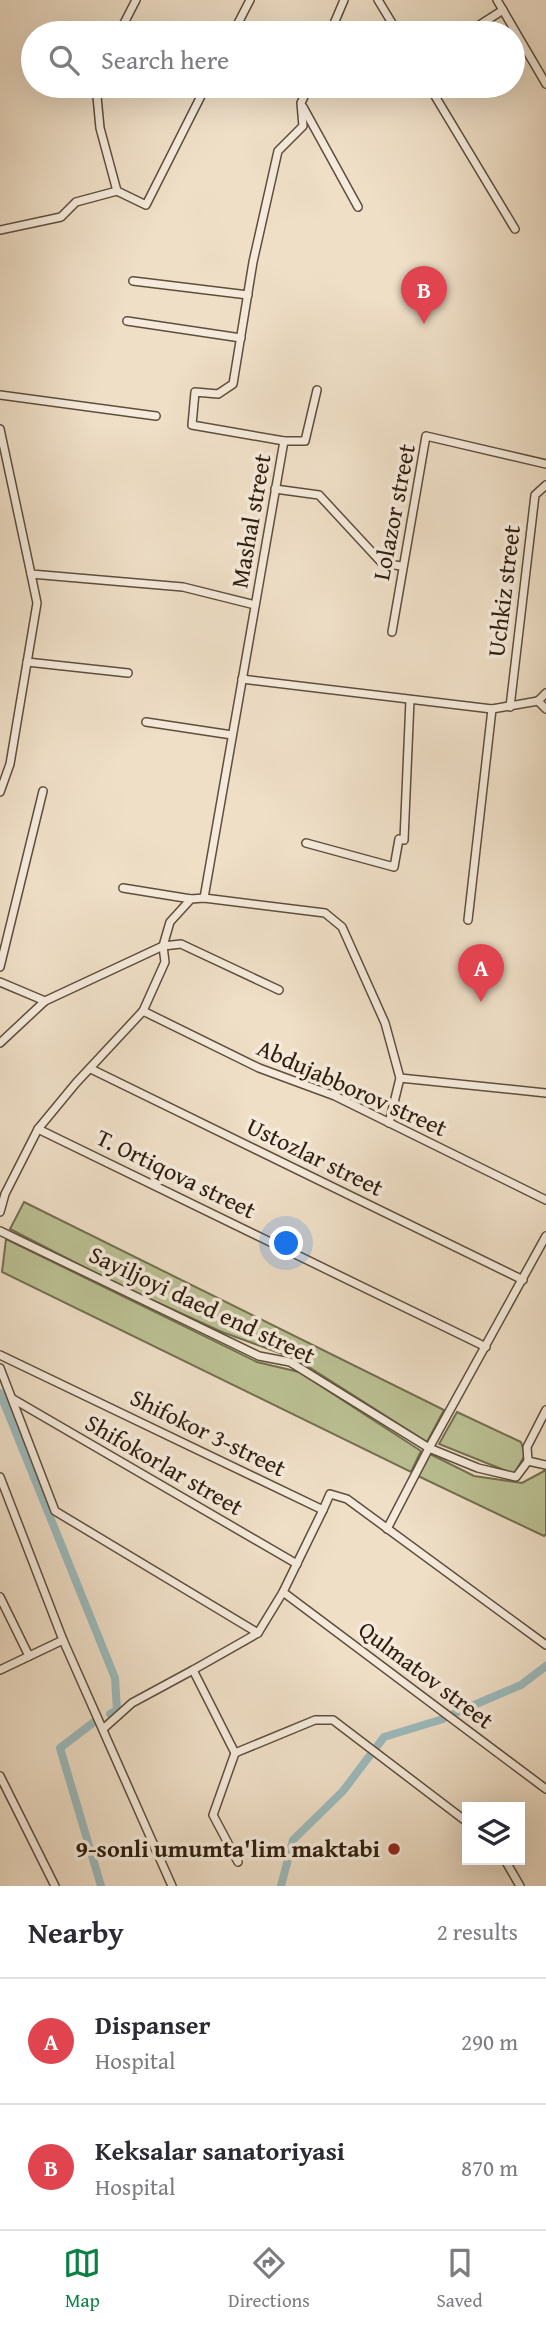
<!DOCTYPE html>
<style>
body{margin:0;font-family:"Gentium Book Plus",serif;background:#f7f7f7;color:#2b2b33}
.controls{position:absolute;right:21px;bottom:21px;display:grid;overflow:hidden;border-radius:0px;box-shadow:0 7px 28px #0002}
.controls button{width:63px;height:63px;display:grid;place-items:center;padding:0;border:0;border-bottom:2px solid #e1e1e2;background:#fff;color:#2b2b33;font:35px sans-serif}
.you{position:absolute;left:287px;top:1244px;width:24px;height:24px;margin:-18px;border:5px solid #fff;border-radius:50%;background:#1a73e8;box-shadow:0 0 0 10px #1a73e833}
.badge{display:grid;place-items:center;width:46px;height:46px;border-radius:50%;background:#0b8043;color:#fff;font-size:23px;font-weight:700}
.pin{position:absolute;translate:-50% -58px;filter:drop-shadow(0 2px 4px #0008)}
.pin::after{content:'';position:absolute;top:37px;width:24px;height:21px;background:inherit;clip-path:polygon(0 0,100% 0,50% 100%)}
.list{margin:0;padding:0;list-style:none}
h2{display:flex;justify-content:space-between;align-items:center;height:91px;margin:0;padding:0 28px;font-size:30px}
h2 small{font-size:23px;font-weight:400;color:#7c7c81}
.list li{display:grid;grid-template-columns:46px 1fr auto;gap:21px;align-items:center;box-sizing:border-box;height:126px;padding:0 28px;border-top:2px solid #e1e1e2}
.list b{display:block;font-size:26px;white-space:nowrap}
.list p{margin:0;font-size:23px;white-space:nowrap;color:#7c7c81}
.list em{font-size:23px;font-style:normal;color:#7c7c81}
.icon{flex:none;width:38px;height:38px;fill:none;stroke:currentColor;stroke-width:2;stroke-linecap:round;stroke-linejoin:round}
.map{position:relative;flex:none;width:546px;height:1886px;overflow:hidden}
.search{position:absolute;background:#fff;box-shadow:0 7px 28px #0002;left:21px;right:21px;top:21px;height:77px;display:flex;align-items:center;gap:18px;box-sizing:border-box;padding:0 24px;border-radius:38px;color:#7c7c81;font-size:26px}
.sheet{height:343px;background:#fff}
nav{display:flex;justify-content:space-around;align-items:center;box-sizing:border-box;height:98px;border-top:2px solid #e1e1e2;background:#fff;font-size:19px;color:#7c7c81}
nav a{display:grid;justify-items:center;gap:4px}
nav .on{color:#0b8043}
.map>svg:first-child{display:block}
.green{fill:#bbc194;stroke:#746f50;stroke-width:2}
.lines{fill:none;stroke-linecap:round;stroke-linejoin:round}
.canal{stroke:#9cbbbd;stroke-width:8}
.street-casing{stroke:#5e4e3c;stroke-width:10}
.street{stroke:#f5eadb;stroke-width:7}
.poi-dot{fill:#8f2418;stroke:#f5eadb;stroke-width:2.5}
.labels{text-anchor:middle;stroke-width:7;stroke-linejoin:round;paint-order:stroke}
.street-label{font-size:24px;fill:#2e1d0d;stroke:#f5eadb}
.poi-label{font-size:24px;font-weight:bold;fill:#2e1d0d;stroke:#f5eadb;text-anchor:end}
</style>
<div class="map">
<svg width="546" height="1886" viewBox="0 0 546 1886">
<rect width="100%" height="100%" fill="#efdfc7"/>
<filter id="stains"><feTurbulence type="fractalNoise" baseFrequency=".00286" numOctaves="4"/><feColorMatrix values="0 0 0 0 .2 0 0 0 0 .09 0 0 0 0 .02 0 0 0 .5 -.17"/></filter>
<radialGradient id="worn" r=".72"><stop offset=".6" stop-color="#630" stop-opacity="0"/><stop offset="1" stop-color="#630" stop-opacity=".3"/></radialGradient>
<g class="green">
<polygon points="24,1202 444,1410 427,1442 296,1359 222,1332 121,1286 10,1229"/>
<polygon points="6,1239 257,1362 299,1372 421,1451 411,1472 2,1272"/>
<polygon points="457,1412 521,1442 525,1455 514,1474 439,1444"/>
<polygon points="430,1454 474,1476 522,1483 546,1470 546,1534 544,1536 418,1476"/>
</g>
<g class="lines">
<g class="canal">
<polyline points="0,1393 115,1678 117,1710 110,1714"/>
<polyline points="455,1713 521,1685 546,1666"/>
<polyline points="94,1722 60,1748 101,1886"/>
<polyline points="378,1745 384,1737 443,1719"/>
<polyline points="281,1886 293,1840 343,1791 371,1754"/>
</g>
<defs>
<g id="street">
<polyline points="378,0 398,33"/>
<polyline points="497,0 546,84"/>
<polyline points="119,33 136,0"/>
<polyline points="233,33 250,0"/>
<polyline points="330,33 344,0"/>
<polyline points="467,33 503,10"/>
<polyline points="96,86 100,128 117,191"/>
<polyline points="429,86 515,229"/>
<polyline points="303,107 358,207"/>
<polyline points="0,230 61,217 76,202 117,191 146,205 206,86"/>
<polyline points="133,281 248,295"/>
<polyline points="127,321 241,338"/>
<polyline points="0,395 156,416"/>
<polyline points="0,429 31,574 183,587 255,605"/>
<polyline points="284,441 305,441 317,390"/>
<polyline points="275,489 319,495 382,563 401,566"/>
<polyline points="392,632 426,436 546,464"/>
<polyline points="27,662 128,673"/>
<polyline points="242,679 492,709 538,701"/>
<polyline points="546,693 538,701 546,709"/>
<polyline points="510,707 535,495 546,485"/>
<polyline points="146,722 232,735"/>
<polyline points="0,792 10,764 37,603 31,574"/>
<polyline points="306,843 394,867 399,839 404,840 410,700"/>
<polyline points="123,888 191,899"/>
<polyline points="204,898 284,441 192,425 195,392 218,394 233,384 253,262 278,151 303,126 301,103 309,86"/>
<polyline points="468,920 492,709"/>
<polyline points="0,967 43,791"/>
<polyline points="0,982 45,1001"/>
<polyline points="143,1011 259,1068 335,1096 546,1200"/>
<polyline points="0,1043 45,1001 163,946 181,944 279,990"/>
<polyline points="91,1069 523,1280"/>
<polyline points="400,1078 546,1093"/>
<polyline points="38,1129 486,1347"/>
<polyline points="0,1212 5,1194 38,1129 76,1083 143,1011 165,962 163,946 170,922 191,899 204,898 325,913 342,927 385,1023 400,1078 389,1123"/>
<polyline points="0,1231 259,1356 290,1362 429,1448 546,1236"/>
<polyline points="0,1355 323,1510 330,1494 347,1499 546,1645"/>
<polyline points="0,1368 55,1511 258,1633"/>
<polyline points="13,1399 297,1564"/>
<polyline points="528,1461 527,1447 546,1410"/>
<polyline points="0,1477 63,1640 172,1886"/>
<polyline points="323,1510 283,1592 258,1633 193,1670 235,1753 315,1720 333,1720 467,1822"/>
<polyline points="387,1529 429,1448 478,1468 516,1477 528,1461 546,1465"/>
<polyline points="283,1592 546,1789"/>
<polyline points="0,1597 29,1656"/>
<polyline points="0,1670 63,1640"/>
<polyline points="103,1729 132,1703 193,1670"/>
<polyline points="235,1753 213,1815 238,1862"/>
<polyline points="0,1776 55,1886"/>
<polyline points="505,1860 520,1886"/>
</g>
</defs>
<use href="#street" class="street-casing"/>
<use href="#street" class="street"/>
</g>
<circle class="poi-dot" cx="394" cy="1849" r="7"/>
<g class="labels">
<g class="street-label">
<text transform="translate(394 512) rotate(-79)" y="8">Lolazor street</text>
<text transform="translate(251 521) rotate(-80)" y="8">Mashal street</text>
<text transform="translate(504 591) rotate(-83)" y="8">Uchkiz street</text>
<text transform="translate(352 1088) rotate(24)" y="8">Abdujabborov street</text>
<text transform="translate(315 1157) rotate(26)" y="8">Ustozlar street</text>
<text transform="translate(176 1174) rotate(26)" y="8">T. Ortiqova street</text>
<text transform="translate(202 1305) rotate(25)" y="8">Sayiljoyi daed end street</text>
<text transform="translate(208 1433) rotate(26)" y="8">Shifokor 3-street</text>
<text transform="translate(164 1465) rotate(30)" y="8">Shifokorlar street</text>
<text transform="translate(426 1675) rotate(37)" y="8">Qulmatov street</text>
</g>
<g class="poi-label">
<text x="380" y="1857">9-sonli umumta'lim maktabi</text>
</g>
</g>
<rect width="100%" height="100%" filter="url(#stains)"/>
<rect width="100%" height="100%" fill="url(#worn)"/>
</svg>
<div class="controls">
<button><svg class="icon" aria-label="layers" viewBox="0 0 24 24"><path d="M12 4l9 5-9 5-9-5zM3 14l9 5 9-5"/></svg></button>
</div>
<div class="you"></div>
<div class="pin badge" style="left:481px;top:1002px;background:#e0444e">A</div>
<div class="pin badge" style="left:424px;top:324px;background:#e0444e">B</div>
<div class="search"><svg class="icon" aria-label="search" viewBox="0 0 24 24"><circle cx="10" cy="10" r="6"/><path d="M15 15l6 6"/></svg>Search here</div>
</div>
<section class="sheet">
<h2>Nearby<small>2 results</small></h2>
<ul class="list">
<li><span class="badge" style="background:#e0444e">A</span><div><b>Dispanser</b><p>Hospital</p></div><em>290 m</em></li>
<li><span class="badge" style="background:#e0444e">B</span><div><b>Keksalar sanatoriyasi</b><p>Hospital</p></div><em>870 m</em></li>
</ul>
</section>
<nav>
<a class="on"><svg class="icon" aria-label="map" viewBox="0 0 24 24"><path d="M3 6l6-2 6 2 6-2v14l-6 2-6-2-6 2zM9 4v14M15 6v14"/></svg>Map</a>
<a><svg class="icon" aria-label="directions" viewBox="0 0 24 24"><path d="M12 3l9 9-9 9-9-9zM9 14v-3h6M13 9l2 2-2 2"/></svg>Directions</a>
<a><svg class="icon" aria-label="saved" viewBox="0 0 24 24"><path d="M7 4h10v16l-5-4-5 4z"/></svg>Saved</a>
</nav>
